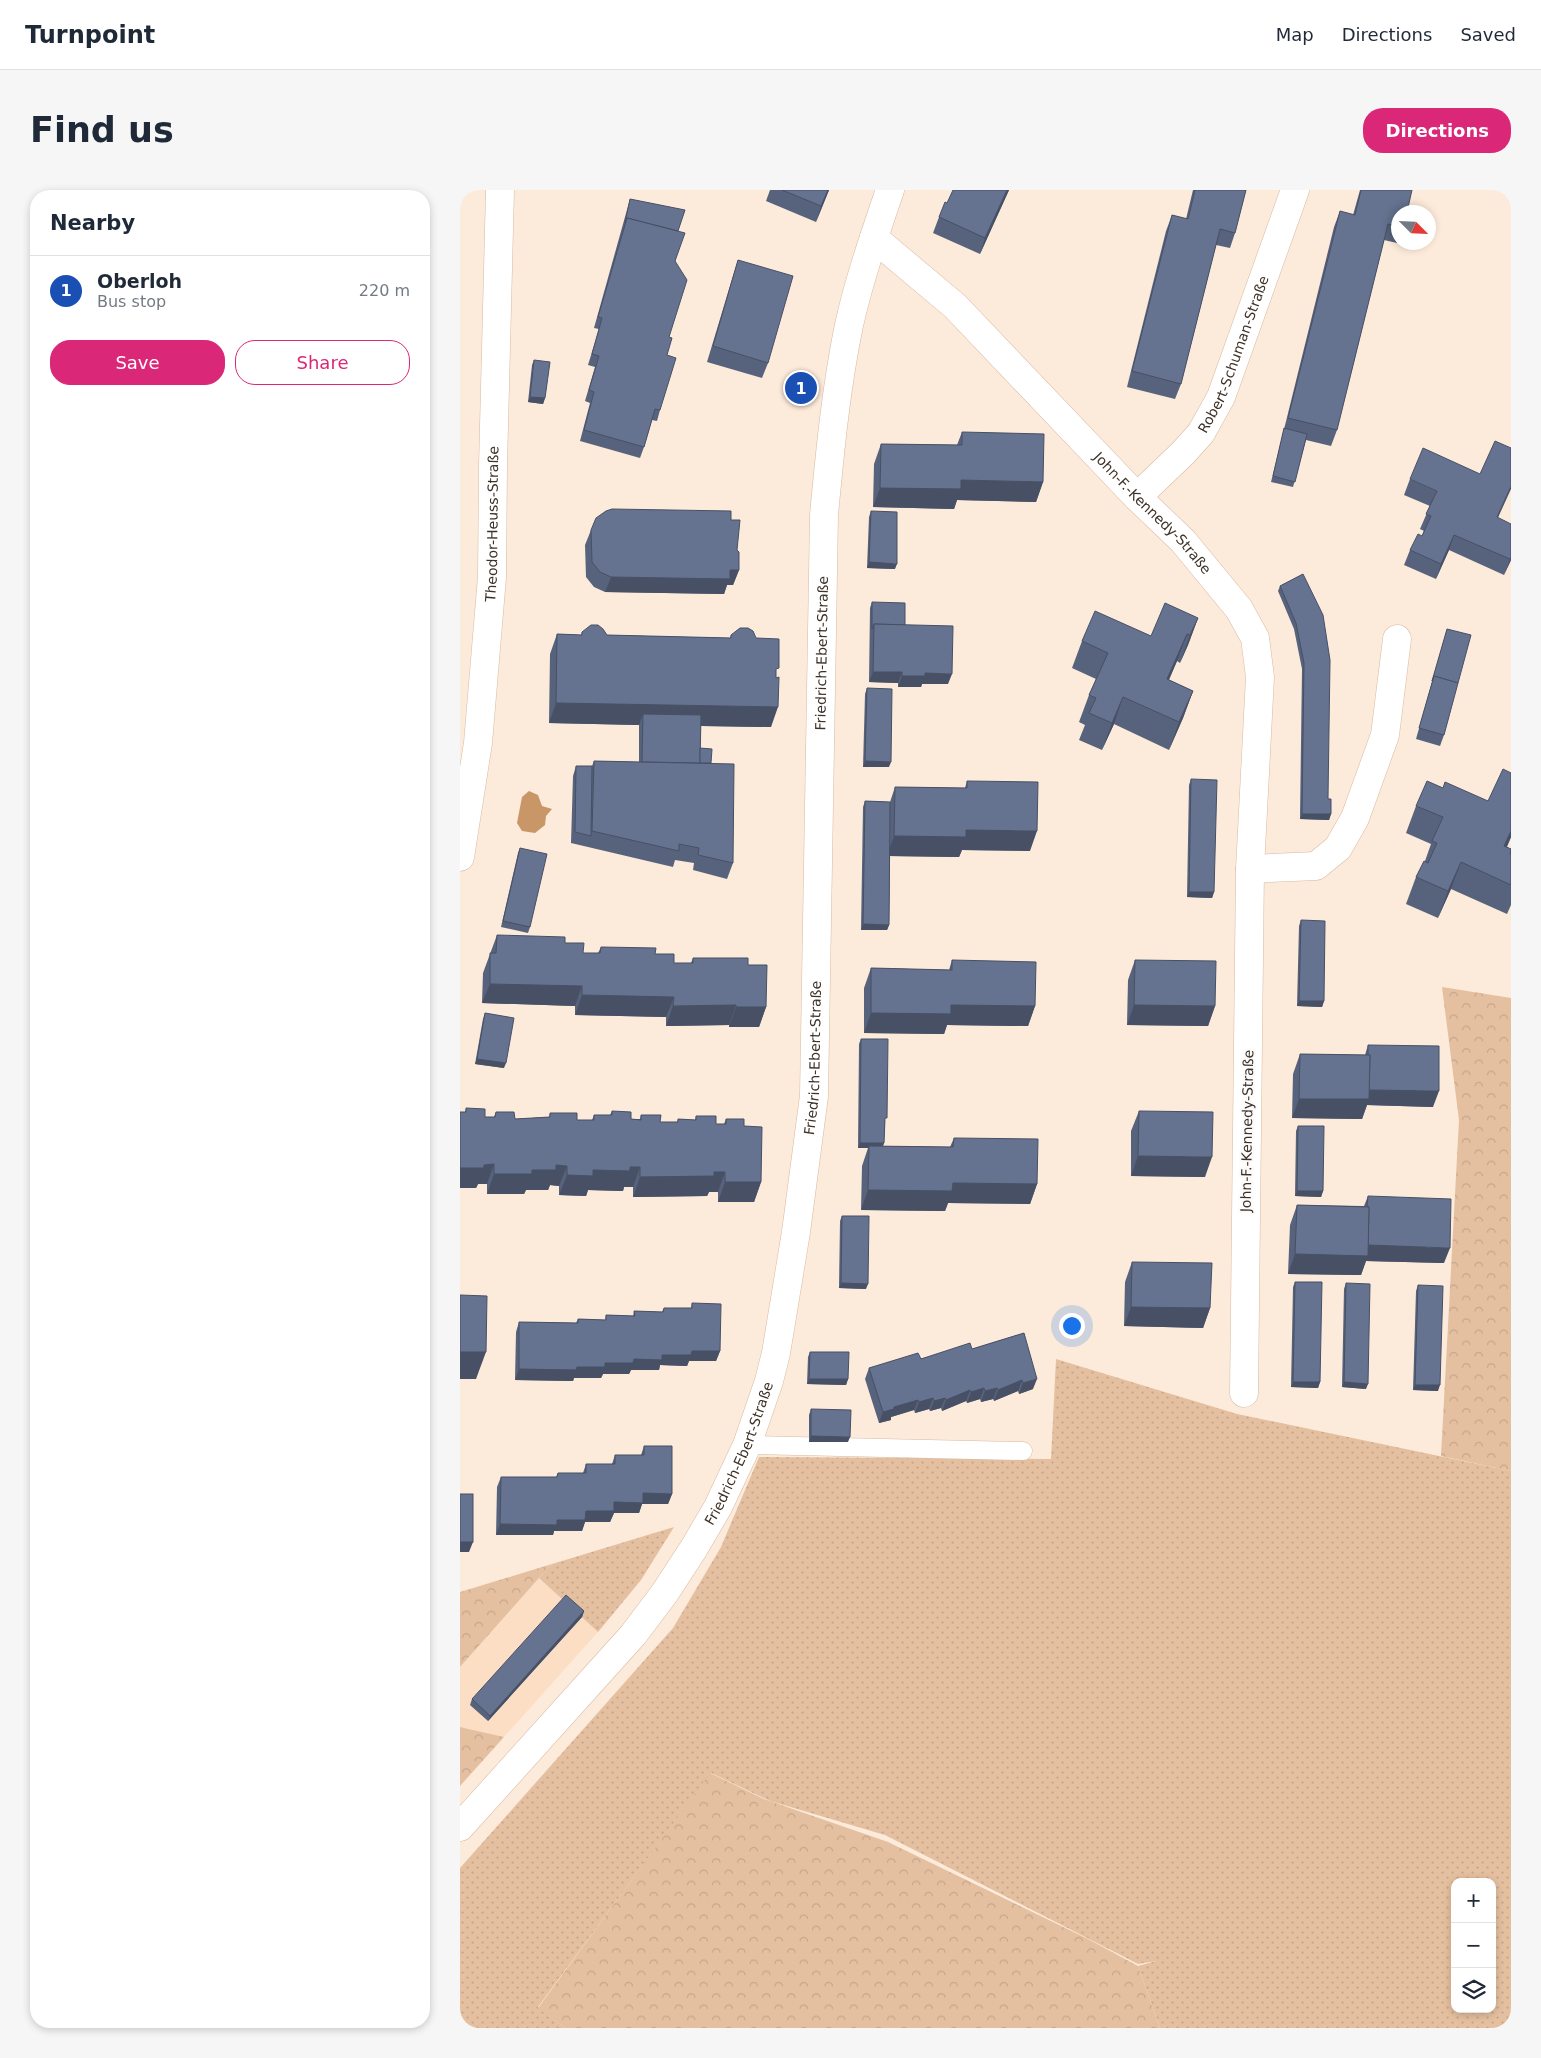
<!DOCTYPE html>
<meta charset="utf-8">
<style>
body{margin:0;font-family:"DejaVu Sans",sans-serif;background:#f6f6f7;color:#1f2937}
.controls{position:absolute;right:15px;bottom:15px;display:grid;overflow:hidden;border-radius:10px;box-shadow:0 2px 8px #0003}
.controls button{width:45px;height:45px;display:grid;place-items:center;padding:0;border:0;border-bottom:1px solid #e0e1e3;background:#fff;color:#1f2937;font:25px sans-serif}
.compass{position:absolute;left:931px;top:15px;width:45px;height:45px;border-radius:50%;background:#fff;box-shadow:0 2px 8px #0003;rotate:114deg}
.you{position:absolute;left:611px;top:1135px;width:18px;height:18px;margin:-12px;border:4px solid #fff;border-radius:50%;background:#1a73e8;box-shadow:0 0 0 8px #1a73e833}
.badge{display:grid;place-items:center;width:32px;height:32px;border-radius:50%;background:#db2777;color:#fff;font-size:16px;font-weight:700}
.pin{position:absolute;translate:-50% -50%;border:2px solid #fff;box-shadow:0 1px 5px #0006}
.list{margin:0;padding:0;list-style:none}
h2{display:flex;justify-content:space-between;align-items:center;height:65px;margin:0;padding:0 20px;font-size:21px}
h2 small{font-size:16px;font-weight:400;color:#747a83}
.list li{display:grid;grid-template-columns:32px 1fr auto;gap:15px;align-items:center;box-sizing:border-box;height:70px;padding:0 20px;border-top:1px solid #e0e1e3}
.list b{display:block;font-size:19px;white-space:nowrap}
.list p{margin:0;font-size:16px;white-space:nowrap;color:#747a83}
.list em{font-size:16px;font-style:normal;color:#747a83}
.actions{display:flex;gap:10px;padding:15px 20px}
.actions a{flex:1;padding:11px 0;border:1px solid #db2777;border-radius:20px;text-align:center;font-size:18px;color:#db2777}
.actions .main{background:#db2777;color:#fff}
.icon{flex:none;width:28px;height:28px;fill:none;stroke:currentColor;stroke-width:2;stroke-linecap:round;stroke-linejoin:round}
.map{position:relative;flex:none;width:1051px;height:1838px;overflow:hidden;border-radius:20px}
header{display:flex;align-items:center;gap:30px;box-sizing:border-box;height:70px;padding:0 25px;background:#fff;border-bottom:1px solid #e0e1e3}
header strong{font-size:24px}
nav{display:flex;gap:28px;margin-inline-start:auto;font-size:18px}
.intro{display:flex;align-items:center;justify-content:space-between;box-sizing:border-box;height:120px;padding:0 30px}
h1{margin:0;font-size:35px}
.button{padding:12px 22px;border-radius:20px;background:#db2777;color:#fff;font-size:18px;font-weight:700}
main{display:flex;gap:30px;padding:0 30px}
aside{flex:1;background:#fff;border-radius:20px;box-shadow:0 2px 8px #0003}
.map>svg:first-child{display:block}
.built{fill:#fcdec5}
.grass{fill:url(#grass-dots);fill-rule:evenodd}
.forest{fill:url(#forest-crowns)}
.water{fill:#c99668}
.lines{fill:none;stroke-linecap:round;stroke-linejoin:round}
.lane-casing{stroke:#d8baa1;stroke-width:19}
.street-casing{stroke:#d8baa1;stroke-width:29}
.lane{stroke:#fff;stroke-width:18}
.street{stroke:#fff;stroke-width:28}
.wall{fill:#57637c}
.shaded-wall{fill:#475065}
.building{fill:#657390;stroke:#475065}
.labels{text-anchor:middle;stroke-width:5;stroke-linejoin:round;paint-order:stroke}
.street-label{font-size:14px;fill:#3e3228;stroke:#fbfbfb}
</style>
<header>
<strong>Turnpoint</strong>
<nav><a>Map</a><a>Directions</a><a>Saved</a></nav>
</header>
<div class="intro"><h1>Find us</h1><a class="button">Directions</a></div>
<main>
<aside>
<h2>Nearby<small></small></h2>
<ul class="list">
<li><span class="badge" style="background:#1a4fb4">1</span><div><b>Oberloh</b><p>Bus stop</p></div><em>220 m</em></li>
</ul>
<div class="actions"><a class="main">Save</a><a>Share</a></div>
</aside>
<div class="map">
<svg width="1051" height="1838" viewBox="0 0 1051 1838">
<defs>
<pattern id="grass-dots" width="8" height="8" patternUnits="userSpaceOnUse" patternTransform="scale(1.25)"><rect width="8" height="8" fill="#e5c0a0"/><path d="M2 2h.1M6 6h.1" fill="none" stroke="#c6a58a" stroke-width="1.8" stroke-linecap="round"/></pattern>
<pattern id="forest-crowns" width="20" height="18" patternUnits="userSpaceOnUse" patternTransform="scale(1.25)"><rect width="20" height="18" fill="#e5c0a0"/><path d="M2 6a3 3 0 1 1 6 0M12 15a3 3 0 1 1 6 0" fill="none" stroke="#c6a58a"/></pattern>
</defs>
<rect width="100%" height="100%" fill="#fceada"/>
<polygon class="built" points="79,1388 138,1442 44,1547 0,1537 0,1477"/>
<g class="grass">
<path d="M596,1169l181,55 274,57v557h-351l-22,-62 18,-5 -18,3 -253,-129 -115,-34 -59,-28 -173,234 27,21h-105v-160l213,-240 48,-81 38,-90 292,2zM995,1692h37v127h-37z"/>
<polygon points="214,1337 181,1390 138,1442 79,1388 92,1374"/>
</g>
<g class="forest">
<polygon points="982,797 1051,808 1051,1281 981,1266 999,930"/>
<polygon points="92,1374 79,1388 0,1477 0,1402"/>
<polygon points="0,1537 44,1547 0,1596"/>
<polygon points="250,1583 304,1609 428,1652 630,1750 678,1776 700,1838 105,1838 78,1818"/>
</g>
<polygon class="water" points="69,601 78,605 82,616 92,619 86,626 85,635 75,643 62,641 57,633 62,607"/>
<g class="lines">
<defs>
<polyline id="lane" points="287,1255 563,1261"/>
<g id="street">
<path id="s1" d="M414,48l81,68 182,191 46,44 56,68 16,29 5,39 -10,192 -6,524"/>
<path id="s2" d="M677,307l46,-44 18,-20 20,-36 74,-207"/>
<path id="s3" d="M0,667l18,-114 14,-166 1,-111 7,-276"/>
<polyline points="790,679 856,676 878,658 895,628 925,545 937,449"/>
<path id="s4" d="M0,1637l173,-192 31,-41 30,-46 24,-41 29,-62 22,-64 7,-28 20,-121 18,-136 10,-581c6,-64 12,-127 25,-190 10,-45 26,-91 41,-135"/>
</g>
</defs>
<use href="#lane" class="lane-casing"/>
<use href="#street" class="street-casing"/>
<use href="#lane" class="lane"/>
<use href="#street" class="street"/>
</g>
<g class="wall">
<polygon points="310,0 369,0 356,32 306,11"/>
<polygon points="549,0 520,64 473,43 479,27 487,13"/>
<polygon points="733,0 786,0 775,43 770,58 756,55 721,194 715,209 667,197 706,41 712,25 726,29"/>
<polygon points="900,0 952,0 938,22 938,50 937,53 924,50 877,240 871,256 846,250 833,297 811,292 874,37 880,21 893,25"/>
<polygon points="170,9 218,41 207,165 200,220 197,231 192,230 184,257 180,268 120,251 130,213 125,211 135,177 128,175 139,139 134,138"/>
<polygon points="278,70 308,173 302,188 247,172 273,86"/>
<polygon points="74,170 85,208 83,214 68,212 72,175"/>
<polygon points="502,242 583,292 576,312 497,310 494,319 413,317 414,274 421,254 497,255"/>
<polygon points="950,289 1038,328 1051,370 1044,385 989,360 976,389 944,375 950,360 962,346 964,341 960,339 970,316 944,305"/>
<polygon points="411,321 435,379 407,378 409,327"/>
<polygon points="271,330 277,360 279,380 273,395 267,395 264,404 145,402 134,397 126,387 125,355 131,340"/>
<polygon points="843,384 868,609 871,624 869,630 840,629 842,479 834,439 818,401 820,396"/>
<polygon points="412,412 445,435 488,494 462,494 461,497 438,497 438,493 409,492 410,418"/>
<polygon points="738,428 728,455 720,473 717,471 709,490 733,501 723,528 709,560 654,534 642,560 619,550 625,535 619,532 629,505 636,489 612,478 622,451 691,446"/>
<polygon points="987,439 984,545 980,556 956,549"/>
<polygon points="122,442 147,445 270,448 271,445 316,486 311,537 241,536 240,558 251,573 273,673 267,689 233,680 234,673 215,670 213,677 111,653 113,586 116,576 132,576 134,571 179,572 179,535 89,533 90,464 97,444 121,445"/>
<polygon points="407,498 429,577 403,577 405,504"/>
<polygon points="1051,583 1051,647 1047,657 1051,659 1051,715 1047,724 991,699 978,728 946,714 956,687 965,671 971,654 946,643 956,616 983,598 1028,611"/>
<polygon points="731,589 754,702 752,708 727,707 729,595"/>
<polygon points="507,591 570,661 502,660 499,667 430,666 429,735 427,740 401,740 403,617 405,611 430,612 435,597 505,598"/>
<polygon points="60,658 70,737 68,743 41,737 58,663"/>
<polygon points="841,730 864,811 862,817 837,816 839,736"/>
<polygon points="37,745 105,753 123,763 138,763 141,757 195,764 214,773 231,773 233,768 288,775 306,817 299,837 269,837 269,835 206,836 206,827 115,825 115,816 22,813 23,783"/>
<polygon points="492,770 575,816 568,836 487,835 484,844 404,843 404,798 411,778 489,780"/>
<polygon points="675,770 755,816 748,836 667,835 668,790"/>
<polygon points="25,823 44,878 15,874 23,829"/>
<polygon points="401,849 425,933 424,953 423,956 490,957 494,948 577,994 570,1014 488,1013 485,1021 401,1020 402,976 408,958 398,958 399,854"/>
<polygon points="908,855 973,917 907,915 902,929 832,928 833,884 840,864 905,865"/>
<polygon points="6,918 25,927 34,927 36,922 55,929 89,927 90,923 117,930 132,930 134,925 150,925 152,921 171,929 180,929 181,925 200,932 217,932 218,929 235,930 236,926 256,934 264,934 266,929 284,936 301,992 294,1012 258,1012 258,1002 249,1002 247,1006 173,1007 173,997 164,997 163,1001 128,1000 126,1006 99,1005 99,996 90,995 88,1000 66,1000 64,1004 27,1004 27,994 18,994 16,998 0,998 0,922 5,922"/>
<polygon points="679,921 745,987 671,986 671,941"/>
<polygon points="838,936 863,1001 861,1007 835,1006 836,941"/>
<polygon points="908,1006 984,1073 906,1071 901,1085 828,1084 830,1035 837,1015 904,1016"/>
<polygon points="382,1026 406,1099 379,1098 380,1031"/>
<polygon points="672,1072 750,1118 743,1138 664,1136 665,1092"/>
<polygon points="835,1092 860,1192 858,1198 831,1197 833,1097"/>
<polygon points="886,1093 906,1199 882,1197 884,1099"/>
<polygon points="958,1095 978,1201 953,1200 956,1101"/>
<polygon points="232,1113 260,1161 256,1171 229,1171 227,1176 200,1175 199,1180 171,1180 169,1184 143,1184 141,1188 114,1188 113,1191 55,1190 56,1142 59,1132 116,1133 118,1129 145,1130 146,1125 173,1126 174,1121 202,1122 204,1118 231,1118"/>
<polygon points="564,1143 573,1199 559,1204 558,1201 534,1211 533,1209 521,1212 520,1209 507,1213 506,1211 482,1221 481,1218 470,1221 469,1219 455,1223 454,1220 431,1227 431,1230 419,1233 405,1189 409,1178 512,1159"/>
<polygon points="350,1162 388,1189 386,1195 347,1194 348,1167"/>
<polygon points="351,1219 388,1252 349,1252 349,1225"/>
<polygon points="184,1256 212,1304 208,1314 182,1314 179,1323 154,1323 150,1332 125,1332 122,1341 94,1341 93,1345 36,1345 37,1297 41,1287 96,1287 98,1283 123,1283 126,1274 152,1274 155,1265 181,1265"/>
<polygon points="124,1421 122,1427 28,1531 10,1515 12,1509"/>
</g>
<g class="shaded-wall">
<polygon points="368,0 369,0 356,32 361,16"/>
<polygon points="547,0 549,0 520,64 525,48"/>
<polygon points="70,207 85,208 83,214 68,212"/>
<polygon points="501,290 583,292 576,312 497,310 494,319 413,317 420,298"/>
<polygon points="1051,296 1051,299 1031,343 1037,327"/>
<polygon points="994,345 989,360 976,389 981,374"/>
<polygon points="1051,367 1051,370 1044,385"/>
<polygon points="409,372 437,374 435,379 407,378"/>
<polygon points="270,380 279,380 273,395 267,395 264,404 145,402 151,387"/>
<polygon points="738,428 728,455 720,473 730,445"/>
<polygon points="727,444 717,471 697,516 707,489"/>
<polygon points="413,482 442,482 438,493 409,492"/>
<polygon points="465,483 492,484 488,494 462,494 461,497 438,497 442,486"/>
<polygon points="733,501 723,528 709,560 719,532"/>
<polygon points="663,507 654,534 642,560 652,533"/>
<polygon points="96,513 318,517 311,537 183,535 183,524 179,535 89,533"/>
<polygon points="405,571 431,572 429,577 403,577"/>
<polygon points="842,624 871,624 869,630 840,629"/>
<polygon points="506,640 577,641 570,661 502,660 499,667 427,666 434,646"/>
<polygon points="1051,641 1051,647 1035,683 1044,656"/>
<polygon points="1001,672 991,699 978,728 988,701"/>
<polygon points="729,702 754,702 752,708 727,707"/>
<polygon points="403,734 429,735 427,740 401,740"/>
<polygon points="30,794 122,796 115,816 22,813"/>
<polygon points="122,805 214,807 206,827 115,825"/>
<polygon points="839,811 864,811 862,817 837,816"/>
<polygon points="276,815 269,835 206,836 213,816"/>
<polygon points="491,815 575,816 568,836 487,835 484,844 404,843 411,823"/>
<polygon points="674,815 755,816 748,836 667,835"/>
<polygon points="276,817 306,817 299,837 269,837"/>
<polygon points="17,869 46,873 44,878 15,874"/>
<polygon points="908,900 979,901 973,917 907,915 902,929 832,928 839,909"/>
<polygon points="400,953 424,953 422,958 409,956 408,958 398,958"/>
<polygon points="678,966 752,967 745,987 671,986"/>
<polygon points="34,974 27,994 18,994 16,998 0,998 0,978 24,975"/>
<polygon points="96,975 107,976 99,996 90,995 88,1000 66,1000 64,1004 27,1004 34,984 72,980"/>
<polygon points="170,977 180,977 173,997 164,997 163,1001 128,1000 126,1006 99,1005 107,985 133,980"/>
<polygon points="254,982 265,982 258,1002 249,1002 247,1006 173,1007 180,987"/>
<polygon points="265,992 301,992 294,1012 258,1012"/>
<polygon points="493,993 577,994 570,1014 488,1013 485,1021 401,1020 408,1000"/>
<polygon points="837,1001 863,1001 861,1007 835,1006"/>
<polygon points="906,1055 990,1058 984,1073 906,1071 901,1085 828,1084 835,1064"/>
<polygon points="381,1093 408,1094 406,1099 379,1098"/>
<polygon points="671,1117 750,1118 743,1138 664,1136"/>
<polygon points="232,1161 260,1161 256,1171 229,1171 227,1176 200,1175 199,1180 171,1180 169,1184 143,1184 141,1188 114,1188 113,1191 55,1190 59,1179 117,1177"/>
<polygon points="0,1162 26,1162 16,1189 0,1189"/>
<polygon points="349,1189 388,1189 386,1195 347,1194"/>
<polygon points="577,1189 573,1199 559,1204 563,1193"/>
<polygon points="562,1190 558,1201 534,1211 538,1200"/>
<polygon points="833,1192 860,1192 858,1198 831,1197"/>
<polygon points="884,1192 908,1194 906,1199 882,1197"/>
<polygon points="955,1195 980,1195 978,1201 953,1200"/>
<polygon points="524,1198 520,1209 507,1213 511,1202"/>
<polygon points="537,1198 533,1209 521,1212 525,1201"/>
<polygon points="510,1200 506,1211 482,1221 486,1210"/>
<polygon points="473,1208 469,1219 455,1223 459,1212"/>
<polygon points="485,1208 481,1218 470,1221 474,1211"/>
<polygon points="458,1210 454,1220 431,1227 431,1230 419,1233 423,1222 434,1217"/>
<polygon points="351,1246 390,1247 388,1252 349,1252"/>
<polygon points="183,1303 212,1304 208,1314 182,1314 179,1323 154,1323 150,1332 125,1332 122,1341 94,1341 93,1345 36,1345 40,1334 126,1321"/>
<polygon points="0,1352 13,1352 9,1362 0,1362"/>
<polygon points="124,1421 122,1427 28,1531 30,1526"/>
</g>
<g class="building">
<polygon points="322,0 368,0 361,16"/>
<polygon points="493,0 547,0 525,48 479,27 485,12 487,13"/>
<polygon points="735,0 786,0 775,43 760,39 721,194 672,181 712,25 728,29"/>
<polygon points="901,0 952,0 947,22 938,22 938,36 928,34 877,240 828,228 880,21 895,25"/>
<polygon points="170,9 225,20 218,41 167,28 165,33"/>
<polygon points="167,28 225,43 215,71 227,90 209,147 212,148 207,165 216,168 200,220 195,219 184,257 124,240 134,202 129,200 139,166 132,164 142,128 138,127"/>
<polygon points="278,70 333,86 308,173 253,156"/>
<polygon points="74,170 90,172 85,208 70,207"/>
<polygon points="824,238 847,244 835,292 813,286"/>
<polygon points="502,242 584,244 583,292 501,290 501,299 420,298 421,254 502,255"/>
<polygon points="1035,251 1051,258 1051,296 1037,327 1051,334 1051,367 1050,369 994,345 981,374 950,360 958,344 962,346 971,326 966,324 977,301 950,289 963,258 1020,284"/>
<polygon points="152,319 271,321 271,330 280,330 277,360 279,362 279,380 270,380 270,389 151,387 140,382 132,372 131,340 136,328 146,321"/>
<polygon points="411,321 437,322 437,374 409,372"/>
<polygon points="843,384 863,425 870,470 868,609 871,609 871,624 842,624 844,473 836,433 820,396"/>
<polygon points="412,412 445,413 445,435 414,434 412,439"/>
<polygon points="705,413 738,428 730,445 727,444 707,489 733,501 719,532 663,507 652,533 629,523 636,508 629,505 648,463 622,451 635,421 691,446"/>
<polygon points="414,434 493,436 492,484 465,483 465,486 442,486 442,482 413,482"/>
<polygon points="131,435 138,435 143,439 147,445 271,448 271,445 280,438 288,438 293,441 296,448 319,449 319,478 316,479 316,488 319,487 318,517 96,513 97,444 122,445 122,442"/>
<polygon points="987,439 1011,445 998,493 974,486 972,491"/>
<polygon points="974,486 998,493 984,545 959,538"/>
<polygon points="407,498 432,499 431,572 405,571"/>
<polygon points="183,524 241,525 240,573 182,572"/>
<polygon points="240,558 252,559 251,573 240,573"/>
<polygon points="134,571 274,574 273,673 238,665 239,658 219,654 219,661 132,641"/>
<polygon points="116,576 132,576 131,646 115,642"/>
<polygon points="1043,579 1051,583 1051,641 1044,656 1051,659 1050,664 1051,665 1051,695 1001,672 988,701 956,687 964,671 968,673 977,653 972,651 983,627 956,616 967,591 983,598 985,592 1028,611"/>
<polygon points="731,589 757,590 754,702 729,702"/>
<polygon points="507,591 578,592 577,641 506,640 506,647 434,646 435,597 507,598"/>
<polygon points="405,611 430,612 429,735 403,734"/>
<polygon points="60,658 87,664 70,737 43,731"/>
<polygon points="841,730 865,731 864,811 839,811"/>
<polygon points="37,745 105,747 105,753 124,753 123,763 140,763 141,757 196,758 195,764 214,764 214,773 233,773 233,768 288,768 288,775 307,775 306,817 276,817 276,815 213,816 214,807 122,805 122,796 30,794 30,763 36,763"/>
<polygon points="492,770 576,772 575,816 491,815 491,824 411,823 411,778 492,780"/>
<polygon points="675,770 756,771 755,816 674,815"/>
<polygon points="25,823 54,828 46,873 17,869"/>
<polygon points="401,849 428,849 427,928 425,928 424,953 400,953"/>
<polygon points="908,855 979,856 979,901 909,900 910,865 908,865"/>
<polygon points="840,864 910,865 909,909 839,909"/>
<polygon points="6,918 25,919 25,927 35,927 36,922 54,922 55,929 90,927 90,923 117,923 117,930 134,930 134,925 152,925 152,921 171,922 171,929 181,930 181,925 201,925 200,932 218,932 218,929 236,930 236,926 256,926 256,934 266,934 266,929 284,929 284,936 302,937 301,992 265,992 265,982 254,982 254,986 180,987 180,977 170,977 170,981 133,980 133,986 107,985 107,976 96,975 96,980 72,980 72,984 34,984 34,974 24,975 24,978 0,978 0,922 6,922"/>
<polygon points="679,921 753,922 752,967 678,966"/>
<polygon points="838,936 864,936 863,1001 837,1001"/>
<polygon points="494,948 578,949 577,994 493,993 492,1001 408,1000 409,956 493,957"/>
<polygon points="908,1006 991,1009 990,1058 908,1055 909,1017 907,1016"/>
<polygon points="837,1015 909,1017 908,1066 835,1064"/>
<polygon points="382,1026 409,1026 408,1094 381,1093"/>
<polygon points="672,1072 752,1073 750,1118 671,1117"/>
<polygon points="835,1092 862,1092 860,1192 833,1192"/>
<polygon points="886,1093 910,1094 908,1194 884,1192"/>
<polygon points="958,1095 983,1096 980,1195 955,1195"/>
<polygon points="0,1105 27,1106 26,1162 0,1162"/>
<polygon points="232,1113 261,1114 260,1161 232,1161 231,1165 202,1165 202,1170 174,1169 173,1173 145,1173 145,1177 117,1177 116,1180 59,1179 59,1132 118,1133 118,1129 146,1130 146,1125 175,1126 174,1121 203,1122 204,1118 232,1118"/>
<polygon points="564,1143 577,1189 563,1193 562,1190 538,1200 537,1198 525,1201 524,1198 511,1202 510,1200 486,1210 485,1208 474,1211 473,1208 459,1212 458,1210 434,1217 434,1219 423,1222 409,1178 458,1163 461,1169 510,1153 512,1159"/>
<polygon points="350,1162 389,1162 388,1189 349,1189"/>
<polygon points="351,1219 391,1220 390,1247 351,1246"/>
<polygon points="184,1256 212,1256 212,1304 183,1303 183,1313 154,1312 154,1321 126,1321 125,1330 97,1330 97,1335 40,1334 41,1287 97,1287 98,1283 126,1283 126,1274 155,1274 155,1265 184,1265"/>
<rect x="0" y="1304" width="13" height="48"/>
<polygon points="106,1405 124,1421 30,1526 12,1509"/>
</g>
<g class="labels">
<g class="street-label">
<text dy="5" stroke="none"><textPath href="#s2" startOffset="176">Robert-Schuman-Straße</textPath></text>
<text dy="5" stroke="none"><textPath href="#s1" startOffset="392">John-F.-Kennedy-Straße</textPath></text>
<text dy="5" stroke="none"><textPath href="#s3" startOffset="335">Theodor-Heuss-Straße</textPath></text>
<text dy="5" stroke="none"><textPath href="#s4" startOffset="1280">Friedrich-Ebert-Straße</textPath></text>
<text dy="5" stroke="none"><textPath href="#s4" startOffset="875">Friedrich-Ebert-Straße</textPath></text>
<text transform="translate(787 941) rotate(-89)" y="5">John-F.-Kennedy-Straße</text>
<text dy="5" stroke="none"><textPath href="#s4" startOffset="470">Friedrich-Ebert-Straße</textPath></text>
</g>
</g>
</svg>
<div class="controls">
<button>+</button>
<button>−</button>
<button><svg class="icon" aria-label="layers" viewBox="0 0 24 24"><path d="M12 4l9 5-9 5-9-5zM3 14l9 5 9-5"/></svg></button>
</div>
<svg class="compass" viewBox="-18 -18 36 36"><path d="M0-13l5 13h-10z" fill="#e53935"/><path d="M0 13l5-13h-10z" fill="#747a83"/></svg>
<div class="you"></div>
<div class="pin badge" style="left:341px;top:198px;background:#1a4fb4">1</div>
</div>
</main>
